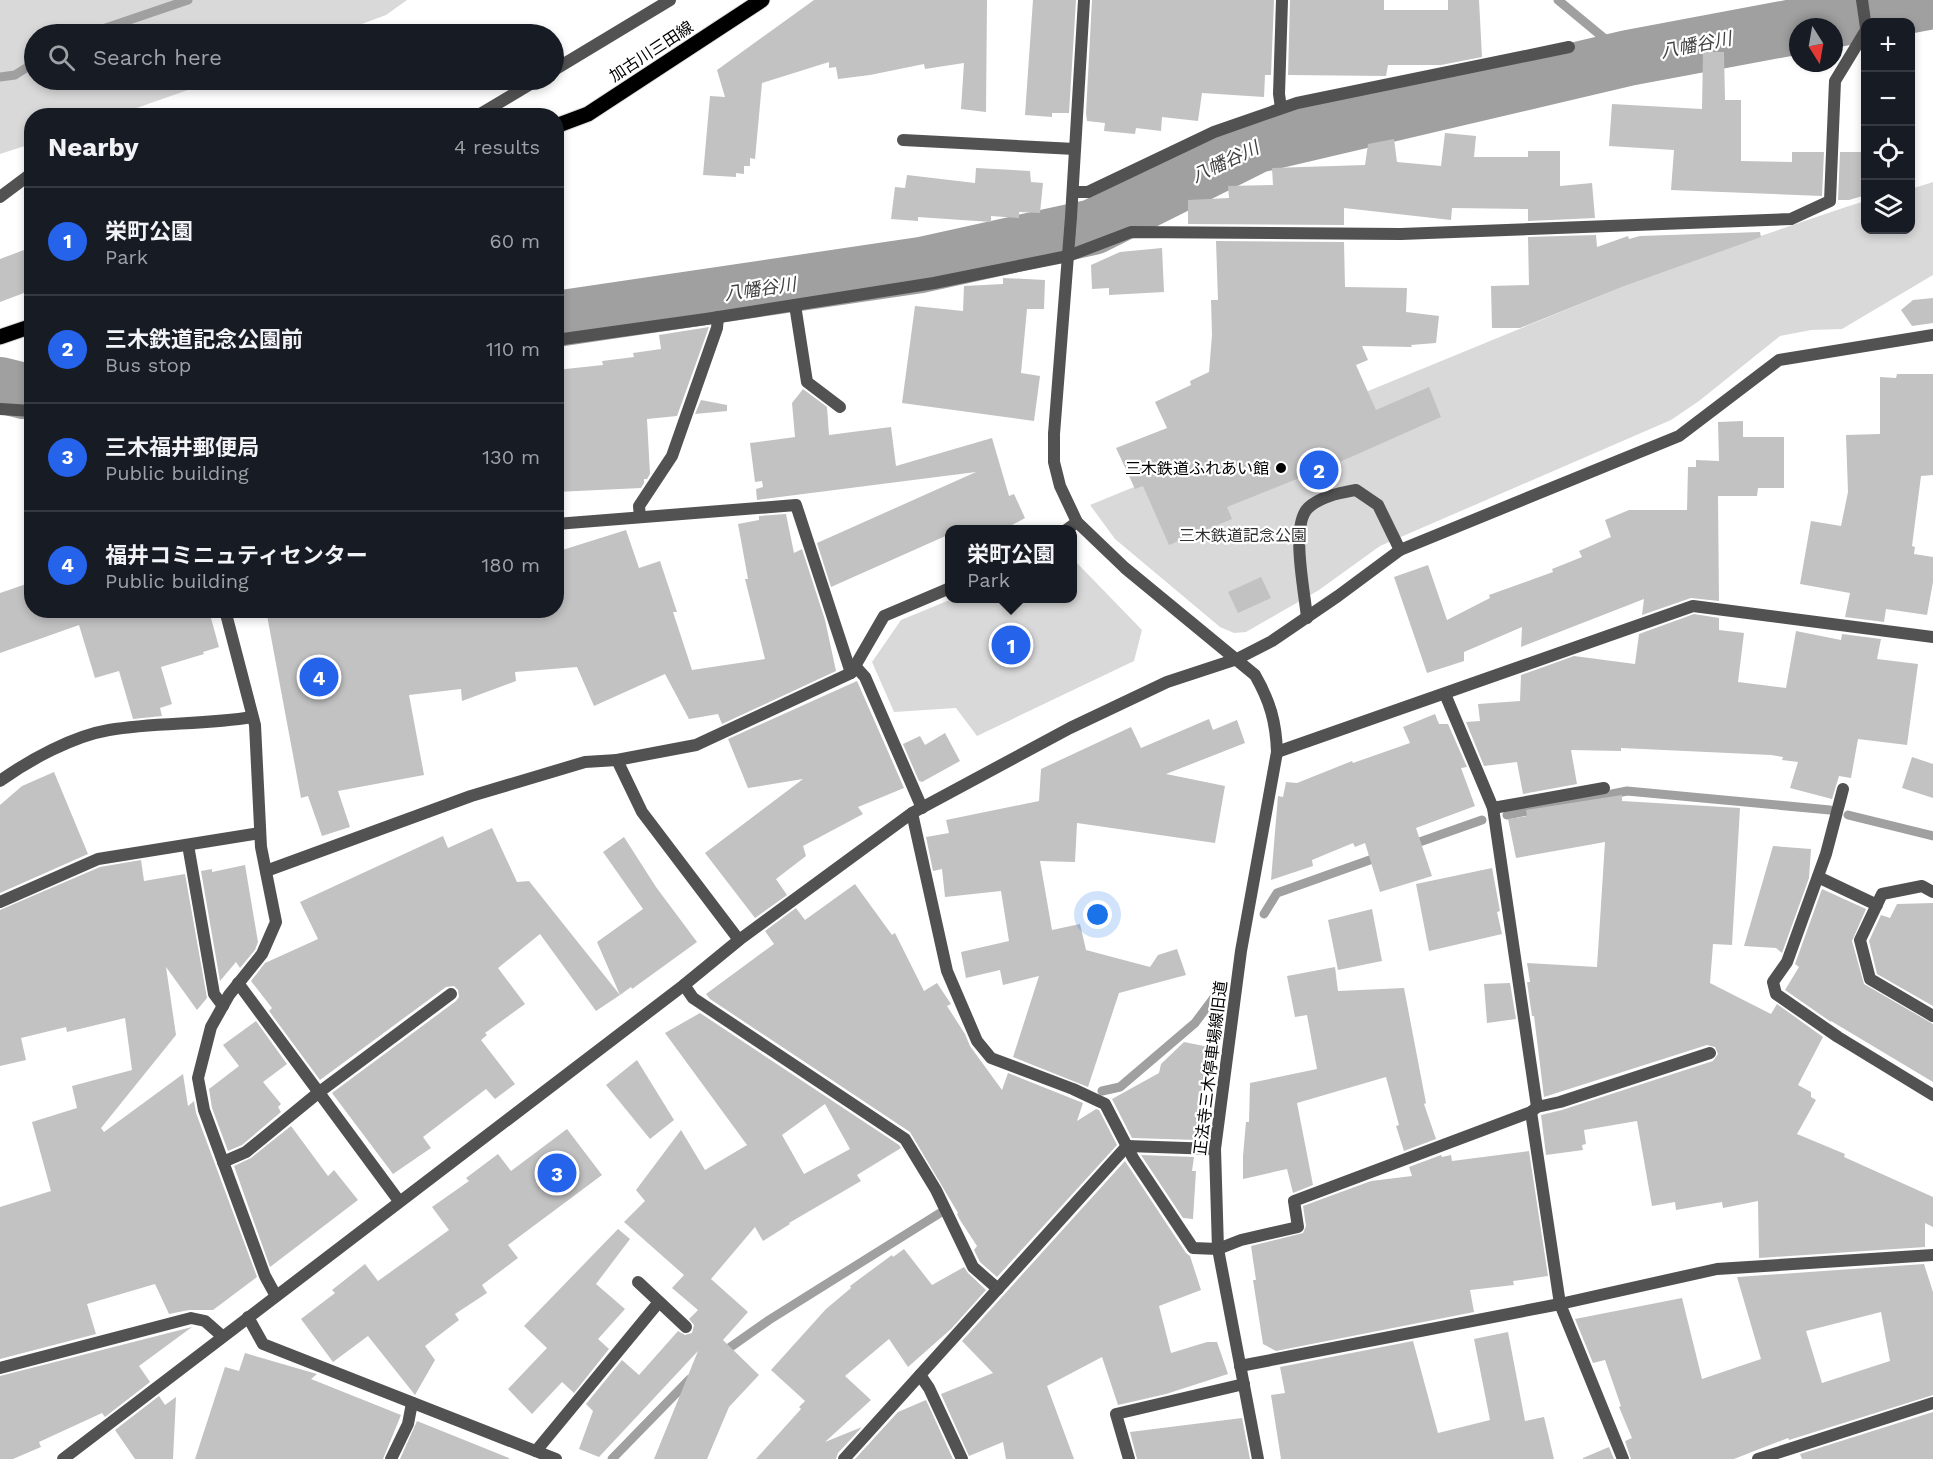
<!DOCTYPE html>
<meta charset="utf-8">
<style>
body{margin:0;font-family:"Work Sans","Noto Sans JP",sans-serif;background:#242831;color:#f1f3f6}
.controls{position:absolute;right:18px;top:18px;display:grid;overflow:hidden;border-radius:12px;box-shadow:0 3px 9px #0003}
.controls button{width:54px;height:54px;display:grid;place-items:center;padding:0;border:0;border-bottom:2px solid #363941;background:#171b24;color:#f1f3f6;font:30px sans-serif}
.compass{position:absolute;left:1789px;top:18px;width:54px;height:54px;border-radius:50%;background:#171b24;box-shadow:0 3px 9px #0003;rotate:169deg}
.you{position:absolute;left:1098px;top:915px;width:21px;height:21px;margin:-15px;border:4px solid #fff;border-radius:50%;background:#1a73e8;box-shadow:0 0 0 9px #1a73e833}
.badge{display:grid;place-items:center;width:39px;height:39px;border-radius:50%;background:#2563eb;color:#fff;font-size:20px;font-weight:700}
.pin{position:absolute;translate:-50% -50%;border:3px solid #fff;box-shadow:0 2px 6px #0006}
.popup{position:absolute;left:945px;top:525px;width:132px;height:78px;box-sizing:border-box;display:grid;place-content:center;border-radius:12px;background:#171b24;filter:drop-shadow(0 2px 4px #0005);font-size:20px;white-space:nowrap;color:#9ea1a6}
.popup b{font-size:22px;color:#f1f3f6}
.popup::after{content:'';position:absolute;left:50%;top:100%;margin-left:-12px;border:12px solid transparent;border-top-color:#171b24}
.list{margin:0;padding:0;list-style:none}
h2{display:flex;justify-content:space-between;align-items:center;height:78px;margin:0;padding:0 24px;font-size:26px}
h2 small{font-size:20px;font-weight:400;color:#9ea1a6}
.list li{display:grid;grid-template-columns:39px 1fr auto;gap:18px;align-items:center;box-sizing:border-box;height:108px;padding:0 24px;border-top:2px solid #363941}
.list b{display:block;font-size:22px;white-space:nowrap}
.list p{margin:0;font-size:20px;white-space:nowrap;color:#9ea1a6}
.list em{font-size:20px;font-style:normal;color:#9ea1a6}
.icon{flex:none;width:33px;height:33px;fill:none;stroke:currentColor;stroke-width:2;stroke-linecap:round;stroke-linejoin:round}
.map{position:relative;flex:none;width:1933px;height:1459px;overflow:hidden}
.search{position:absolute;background:#171b24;box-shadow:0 3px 9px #0003;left:24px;top:24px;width:540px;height:66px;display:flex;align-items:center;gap:15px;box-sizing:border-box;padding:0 21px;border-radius:33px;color:#9ea1a6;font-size:22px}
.panel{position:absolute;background:#171b24;box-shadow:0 3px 9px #0003;left:24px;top:108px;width:540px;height:510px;border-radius:24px}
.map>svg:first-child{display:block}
.green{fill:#d9d9d9}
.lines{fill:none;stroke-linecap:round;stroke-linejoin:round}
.stream{stroke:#a0a0a0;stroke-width:9}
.river{stroke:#a0a0a0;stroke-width:56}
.building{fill:#c2c2c2;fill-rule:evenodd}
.primary-casing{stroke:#dbdbdb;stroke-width:17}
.service{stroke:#525252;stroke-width:12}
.minor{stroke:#525252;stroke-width:12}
.tertiary{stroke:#525252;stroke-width:12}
.primary{stroke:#000;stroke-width:15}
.poi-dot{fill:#000;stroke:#fff;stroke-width:2}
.labels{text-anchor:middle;stroke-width:4.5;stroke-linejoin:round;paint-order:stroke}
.street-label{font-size:16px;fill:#000;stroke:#fff}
.poi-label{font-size:16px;fill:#000;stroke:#fff;text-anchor:end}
.park-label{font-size:16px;fill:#303030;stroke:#fff}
.water-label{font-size:18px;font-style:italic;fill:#414141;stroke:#fff}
</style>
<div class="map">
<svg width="1933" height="1459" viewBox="0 0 1933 1459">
<rect width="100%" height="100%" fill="#fff"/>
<g class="green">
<polygon points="0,0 407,0 386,15 335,34 34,34 34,80 216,80 117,115 32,116 31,144 0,154"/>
<polygon points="1933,182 1933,275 1842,329 1811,330 1780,336 1699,401 1671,420 1380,546 1319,590 1246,632 1234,633 1220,627 1115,539 1090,505 1678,264 1846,207 1865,201 1866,230 1910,230 1911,189"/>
<polygon points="1073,562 1077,563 1142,630 1134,661 977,736 956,708 894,712 872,662 901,620 952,599 1072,598"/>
</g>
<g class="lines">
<g class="stream">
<polyline points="1558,0 1628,58"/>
<polyline points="88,34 188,0"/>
<polyline points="0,77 15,75 34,63"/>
<polyline points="1507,815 1627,791 1830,810"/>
<polyline points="1848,815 1933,836"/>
<polyline points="1411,845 1482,820"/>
<polyline points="1264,914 1277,893 1381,856"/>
<polyline points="1102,1091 1120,1087 1195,1023 1216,995"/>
<polyline points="722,1353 769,1320 940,1213"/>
<polyline points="612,1459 690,1379"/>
</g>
<g class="river">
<polyline points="556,319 921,265 1093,227 1257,145 1628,58 1933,1"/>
<polyline points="0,385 24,391 32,390"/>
</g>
</g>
<g class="building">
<polygon points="814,0 987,0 986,112 961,109 964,63 925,69 924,64 870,75 838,79 836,67 829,68 829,62 762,83 755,159 750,158 750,166 744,166 744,174 736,173 736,177 703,175 710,96 725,97 717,70"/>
<polygon points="1033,0 1076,0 1069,113 1052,113 1052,117 1025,115"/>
<polygon points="1092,0 1274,0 1271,75 1265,75 1264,97 1202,93 1198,121 1162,117 1161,131 1136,128 1135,134 1104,131 1105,123 1087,121 1086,113"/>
<polygon points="1290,0 1384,0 1384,10 1448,10 1448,0 1479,0 1482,57 1441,65 1388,65 1386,76 1288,75"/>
<polygon points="1703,52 1724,52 1725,100 1741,100 1741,161 1792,162 1792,152 1824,152 1822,196 1671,190 1674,150 1609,146 1612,104 1702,109"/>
<polygon points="1445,133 1476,136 1474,157 1528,157 1528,151 1560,151 1560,186 1592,183 1595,218 1528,221 1528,209 1452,208 1451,220 1344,208 1344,225 1188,224 1188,200 1229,198 1228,186 1273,185 1272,168 1365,165 1368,144 1394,139 1397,162 1441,166"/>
<polygon points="1840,152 1866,152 1866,195 1849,200 1838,200"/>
<polygon points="976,168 1030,171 1031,182 1043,183 1040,213 1019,212 1019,218 991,216 991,222 918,217 918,221 891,219 895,187 905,188 907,175 975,183"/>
<polygon points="1760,232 1761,237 1627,285 1520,328 1492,328 1491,286 1529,285 1528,237 1596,235 1597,247 1628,236 1629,239 1640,236"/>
<polygon points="1216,241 1344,242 1345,287 1407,288 1406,312 1439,316 1436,343 1411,345 1412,347 1362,346 1368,360 1356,365 1376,410 1429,387 1441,417 1342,461 1227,507 1232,519 1169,545 1143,486 1135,489 1116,448 1167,428 1155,402 1191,385 1190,381 1209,372 1212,335 1211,300 1218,300"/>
<polygon points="32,247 32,290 0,302 0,259"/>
<polygon points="1162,248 1164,292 1109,295 1109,288 1092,289 1091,265 1120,252"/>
<polygon points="1003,278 1045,280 1044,309 1027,309 1021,373 1040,376 1034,421 902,403 915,306 963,311 964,286 1003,284"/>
<polygon points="1933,298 1933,323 1912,326 1901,310 1913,300"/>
<polygon points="709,327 677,416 647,419 650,474 647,479 644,479 644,483 641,488 556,492 556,370 603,365 602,361 634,357 633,353 661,349 659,335"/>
<polygon points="1897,374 1933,374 1933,475 1921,476 1912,546 1915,547 1914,554 1933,557 1933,582 1927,615 1886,609 1884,622 1845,617 1850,593 1800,584 1811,521 1841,526 1848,492 1846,435 1880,434 1880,377 1896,378"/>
<polygon points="803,389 827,407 829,435 891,427 896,466 992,438 1009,496 1014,494 1025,518 1003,530 950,530 950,534 831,587 817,543 976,472 757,500 756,489 763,487 762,481 755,482 750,443 795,437 792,403"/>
<polygon points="701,400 727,405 727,411 695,414"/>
<polygon points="1743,421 1743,437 1784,437 1784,488 1758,488 1757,496 1718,496 1719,601 1691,598 1642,615 1644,599 1521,647 1522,627 1464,652 1464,661 1427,673 1394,577 1428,565 1447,620 1490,598 1489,595 1553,572 1552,569 1582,557 1579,551 1611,537 1605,520 1629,510 1687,510 1688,467 1696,467 1696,460 1719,461 1718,422"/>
<polygon points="786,514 794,553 802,549 825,620 836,671 722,724 718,714 689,719 665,674 594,706 577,667 515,672 516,681 462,701 461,689 409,695 424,775 338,791 350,827 322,836 308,796 301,798 266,610 556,610 556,552 626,530 639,568 660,561 677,612 673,612 692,670 765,659 745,579 748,579 738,524 759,520 759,516"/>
<polygon points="1261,577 1271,598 1238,613 1228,592"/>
<polygon points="32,582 32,610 195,610 196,616 209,611 219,647 203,652 204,654 161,667 172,704 160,708 162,716 133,719 119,671 95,678 79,625 0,653 0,593"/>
<polygon points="1694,614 1719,618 1719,630 1744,633 1738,682 1786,688 1796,631 1841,640 1842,634 1881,639 1877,659 1918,664 1907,745 1858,739 1851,778 1839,776 1832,799 1790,788 1798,762 1782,760 1783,757 1771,755 1621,748 1621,751 1571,750 1577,784 1523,794 1517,762 1484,766 1466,722 1480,721 1478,704 1520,701 1521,675 1574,656 1635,664 1639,634"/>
<polygon points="857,681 904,788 858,807 863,814 803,846 806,856 776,879 787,895 755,918 705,853 803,779 748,788 728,739"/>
<polygon points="1435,714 1439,724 1448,724 1467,767 1461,768 1475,806 1416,828 1432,876 1380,892 1365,843 1355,847 1353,843 1312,860 1313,866 1271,880 1278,796 1283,797 1286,782 1297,783 1352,761 1353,763 1410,743 1403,727"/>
<polygon points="1209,719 1213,730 1237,720 1245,743 1166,774 1225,786 1215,843 1077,823 1075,862 1040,861 1052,930 1080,924 1086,950 1150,967 1158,955 1177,949 1186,975 1119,993 1088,1087 1013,1057 1039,976 1003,985 1000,970 966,978 961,952 1009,941 1001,891 945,897 942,869 933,871 926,837 949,833 946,820 1039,801 1041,769 1131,727 1141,748"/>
<polygon points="945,733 960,761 922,782 919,781 903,744 920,736 925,745"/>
<polygon points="1912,757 1933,764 1933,798 1902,788"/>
<polygon points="54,772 88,854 0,893 0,805 22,786"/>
<polygon points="1622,795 1622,801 1740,808 1732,945 1713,944 1710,983 1771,1014 1777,1004 1823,1037 1798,1085 1811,1092 1811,1097 1816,1100 1797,1134 1845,1154 1844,1157 1933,1197 1933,1227 1925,1223 1925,1247 1759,1258 1758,1201 1723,1208 1722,1202 1676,1210 1675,1202 1652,1206 1637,1121 1584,1130 1586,1144 1582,1145 1583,1150 1546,1155 1541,1115 1562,1110 1713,1061 1718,1054 1715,1047 1707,1045 1544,1097 1534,1016 1532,1016 1527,982 1530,982 1527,963 1597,967 1605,842 1516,858 1508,819 1527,816 1526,810"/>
<polygon points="492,828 517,882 529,881 620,995 596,1011 540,934 498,968 525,1004 485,1033 487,1035 481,1040 515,1084 495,1099 486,1089 423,1137 431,1148 393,1174 332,1093 456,1001 459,997 458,990 454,986 446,987 320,1080 269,1011 272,1008 251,981 265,963 318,939 300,902 443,836 448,848"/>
<polygon points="624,837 656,887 697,942 632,989 631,987 620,995 597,942 643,909 603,852"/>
<polygon points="1773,846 1811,849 1809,878 1782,953 1776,948 1744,946"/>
<polygon points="141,860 144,881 185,874 207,998 197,1010 166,967 176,1035 101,1128 104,1132 183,1074 188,1106 194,1101 196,1113 257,1277 213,1310 189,1310 169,1314 155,1284 87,1304 96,1334 0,1359 0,1207 51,1191 32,1122 77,1108 72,1086 132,1070 125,1018 67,1032 66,1027 21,1038 26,1060 0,1066 0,910 100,867"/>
<polygon points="245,865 258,942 255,950 240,968 236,962 220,981 201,871 212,869 212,872"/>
<polygon points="1492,868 1500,911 1497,912 1502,934 1429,951 1416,884"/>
<polygon points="855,884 892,935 895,933 924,991 937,983 951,1004 947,1006 965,1034 970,1046 1002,1090 1008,1073 1083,1103 1077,1121 1096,1109 1099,1110 1117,1145 997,1277 980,1262 974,1250 977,1246 960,1220 957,1214 958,1213 910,1132 710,999 706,994 774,944 765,931 796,908 805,920"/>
<polygon points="1822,889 1866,909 1852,941 1864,984 1933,1024 1933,1082 1831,1021 1831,1022 1785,990 1799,967 1795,964"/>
<polygon points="1933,903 1933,1006 1877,974 1869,941 1881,915 1890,918 1897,904"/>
<polygon points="1372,909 1382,961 1338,970 1328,920"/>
<polygon points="1335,967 1338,991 1404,988 1426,1103 1424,1104 1436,1139 1404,1151 1396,1126 1399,1125 1386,1077 1297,1103 1313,1185 1293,1193 1287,1169 1243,1179 1243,1156 1246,1122 1249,1122 1250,1083 1317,1069 1307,1015 1295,1017 1287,976"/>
<polygon points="1510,983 1516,1019 1487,1023 1484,984"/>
<path d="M700,1013l199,132 2,3 -44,27 4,6 -72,42 1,1 -27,17 -8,-14 -44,52 37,33 -25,28 36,35 -30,32 -22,52h-53l44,-108 -99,106 -20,-8 14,-38 -7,-7 36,-44 17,15 39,-44 7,4 7,-2 2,-8 -5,-6 9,-9 -26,-22 12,-13 -60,-53 21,-21 -9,-11 45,-60 24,40 42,-25 -82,-112zM825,1104l25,45 -46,25 -22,-39z"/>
<polygon points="256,1021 287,1064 263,1082 281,1104 278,1107 281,1112 242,1145 228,1151 212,1108 209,1089 239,1066 223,1045"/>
<polygon points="1184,1042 1209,1047 1197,1140 1132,1138 1112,1099 1159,1073 1161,1064"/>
<polygon points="637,1060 674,1120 650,1139 606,1085"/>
<polygon points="291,1126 328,1176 334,1170 358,1200 270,1267 234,1166 251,1158"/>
<polygon points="567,1129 602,1175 508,1245 518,1258 482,1285 487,1293 455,1314 459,1320 425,1346 435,1360 415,1395 368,1336 333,1362 301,1319 335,1293 332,1290 365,1264 378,1281 449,1230 432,1207 469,1181 466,1178 498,1154 511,1171"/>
<polygon points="1529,1151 1548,1276 1513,1281 1514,1285 1470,1290 1474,1312 1276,1351 1263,1344 1253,1280 1256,1280 1251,1246 1303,1233 1306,1226 1303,1206 1371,1181 1412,1176 1409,1167 1441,1155 1442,1157 1451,1155 1452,1161"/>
<polygon points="1141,1155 1194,1157 1192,1171 1196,1171 1193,1219 1183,1218"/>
<polygon points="1125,1161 1186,1253 1190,1256 1201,1290 1159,1306 1171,1353 1207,1342 1217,1342 1228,1374 1166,1394 1118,1405 1102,1357 1047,1386 1074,1459 1006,1459 1003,1442 969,1456 941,1394 993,1373 962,1341"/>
<polygon points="618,1229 630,1239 596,1284 625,1309 598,1339 609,1349 574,1393 562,1382 532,1414 508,1389 547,1348 524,1326"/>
<polygon points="904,1249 932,1285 964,1267 968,1273 986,1290 951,1329 908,1367 889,1339 845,1376 871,1400 825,1442 862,1427 838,1453 836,1459 756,1459 801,1409 799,1407 805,1401 771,1370 826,1309 851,1288 850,1286 892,1255 893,1257"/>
<path d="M1924,1264l9,28v103l-144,45 -1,-2 -54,21h-103l-6,-18 7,-3 -13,-31 2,-1 -16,-46 -12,3 -18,-44 107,-21 20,81 59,-20 -24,-82zM1881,1312l9,49 -68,22 -16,-52z"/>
<polygon points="192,1327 139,1366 150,1382 105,1417 102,1413 39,1442 41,1447 13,1459 0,1459 0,1376"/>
<polygon points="1508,1332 1525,1421 1544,1417 1554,1459 1281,1459 1271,1395 1285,1393 1280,1367 1413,1341 1438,1433 1490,1420 1474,1339"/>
<polygon points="245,1353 317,1374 311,1379 401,1415 383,1459 195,1459 225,1367 239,1371"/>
<polygon points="159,1396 165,1405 176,1397 173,1459 135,1459 115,1430"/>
<polygon points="926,1400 953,1459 855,1459 898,1412"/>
<polygon points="1933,1412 1933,1459 1802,1459 1800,1454"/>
<polygon points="1242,1418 1250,1459 1137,1459 1130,1432"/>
<polygon points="417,1421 509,1458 509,1459 400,1459"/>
<polygon points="1609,1447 1614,1459 1583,1459 1583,1458"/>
</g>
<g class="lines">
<defs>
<g id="primary">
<polyline points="556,126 588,114 762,0"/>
<polyline points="0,337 32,326"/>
</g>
</defs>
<use href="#primary" class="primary-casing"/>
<path class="service" d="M1307,618c-2,-25 -17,-92 1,-110 13,-12 32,-15 48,-18l22,15 22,45"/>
<g class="minor">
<polyline points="1862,0 1866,28"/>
<polyline points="554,70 670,0"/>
<polyline points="1281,108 1279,94 1282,0"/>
<polyline points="204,116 322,116"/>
<polyline points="477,116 537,80"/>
<polyline points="903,140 1075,149"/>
<polyline points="1073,192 1088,192 1214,132 1297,103 1569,47"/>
<polyline points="0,197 32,173"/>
<polyline points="795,305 807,382 840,407"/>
<polyline points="556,340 706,319 934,283 1068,256 1131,232 1401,234 1791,219 1830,201 1835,81 1866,30"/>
<polyline points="0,409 32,411"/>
<polyline points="1054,434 1071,217 1084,0"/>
<polyline points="640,517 639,506 672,456 717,328 718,317"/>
<polyline points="556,524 796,505 851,673"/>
<polyline points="1066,530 1077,522"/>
<polyline points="225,610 255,725 261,847 276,922 262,954 229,995 211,1027 198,1078 204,1110 265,1276 276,1296"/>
<polyline points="855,666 865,677 922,808"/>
<polyline points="1445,694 1493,808 1537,1107"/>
<polyline points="1277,752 1693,606 1933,637"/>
<polyline points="617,760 696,745 851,673 884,616 950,588"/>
<path d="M0,781c29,-21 73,-45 109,-51 47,-8 96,-5 143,-13"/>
<polyline points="1843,789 1826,854 1787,962 1773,982 1776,994 1838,1037 1933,1095"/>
<polyline points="1493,808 1604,788"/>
<polyline points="912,813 947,971 977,1041 991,1058 1073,1089 1105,1104 1133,1158 1193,1248 1218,1249 1241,1240 1298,1227 1294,1201 1531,1112 1537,1107 1560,1102 1710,1053"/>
<polyline points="188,845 214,994 223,1006"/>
<polyline points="266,871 471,796 585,762 617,760 642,812 739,940"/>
<polyline points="1818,877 1877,905"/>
<polyline points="1933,892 1922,886 1882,894 1860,940 1870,979 1933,1016"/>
<polyline points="0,902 98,859 260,833"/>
<polyline points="238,983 399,1201"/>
<polyline points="684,985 693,998 905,1139 936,1190 973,1267 998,1289"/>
<polyline points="1531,1112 1560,1304 1623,1459"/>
<polyline points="223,1162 246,1152 318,1093 451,994"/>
<polyline points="638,1282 686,1327"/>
<polyline points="248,1317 263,1344 556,1459"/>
<polyline points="1240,1366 1560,1304 1717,1269 1933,1255"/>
<polyline points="0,1368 191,1318 205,1321 222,1336"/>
<polyline points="920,1375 929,1388 962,1459"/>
<polyline points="536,1451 659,1302"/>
<polyline points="63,1459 684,985 739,940 912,813 1070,728 1167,682 1237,659 1272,641 1338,596 1400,550 1679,436 1779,360 1933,335"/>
<polyline points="391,1459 408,1424 412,1403"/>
<polyline points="844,1459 1127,1146 1215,1149"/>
<polyline points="1129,1459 1116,1414 1244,1384"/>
<polyline points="1758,1459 1933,1403"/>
</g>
<path class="tertiary" d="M1054,434v28l6,24 17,36 48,46 130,107c15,26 21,47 22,77l-36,199 -26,198 3,100 40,210"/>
<use href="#primary" class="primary"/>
</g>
<circle class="poi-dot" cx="1281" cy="468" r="6"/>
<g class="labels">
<g class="street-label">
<text transform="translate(651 51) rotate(-33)" y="6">加古川三田線</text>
<text transform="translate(1210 1068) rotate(-83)" y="6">正法寺三木停車場線旧道</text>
</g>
<g class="poi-label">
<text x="1269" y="474">三木鉄道ふれあい館</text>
</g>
<g class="park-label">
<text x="1243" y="541">三木鉄道記念公園</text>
</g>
<g class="water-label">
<text transform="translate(1696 45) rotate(-11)" y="6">八幡谷川</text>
<text transform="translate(1225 162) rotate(-25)" y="6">八幡谷川</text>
<text transform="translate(760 289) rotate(-8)" y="6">八幡谷川</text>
</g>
</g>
</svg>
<div class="controls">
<button>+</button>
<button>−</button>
<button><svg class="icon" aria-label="locate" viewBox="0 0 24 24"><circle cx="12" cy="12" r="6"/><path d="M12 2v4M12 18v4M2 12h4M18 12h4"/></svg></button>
<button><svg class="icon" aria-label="layers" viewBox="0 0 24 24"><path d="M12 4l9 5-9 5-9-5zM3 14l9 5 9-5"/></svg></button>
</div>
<svg class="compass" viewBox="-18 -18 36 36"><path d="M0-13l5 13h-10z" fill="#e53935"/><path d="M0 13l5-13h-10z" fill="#9ea1a6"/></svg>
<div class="you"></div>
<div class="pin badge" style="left:1011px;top:645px">1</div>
<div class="popup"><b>栄町公園</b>Park</div>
<div class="pin badge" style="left:1319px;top:470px">2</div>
<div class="pin badge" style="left:557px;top:1173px">3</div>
<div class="pin badge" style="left:319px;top:677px">4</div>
<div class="search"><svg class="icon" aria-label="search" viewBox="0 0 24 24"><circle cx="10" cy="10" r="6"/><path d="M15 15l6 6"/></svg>Search here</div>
<section class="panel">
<h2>Nearby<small>4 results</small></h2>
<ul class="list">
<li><span class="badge">1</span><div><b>栄町公園</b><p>Park</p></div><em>60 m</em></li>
<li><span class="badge">2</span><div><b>三木鉄道記念公園前</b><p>Bus stop</p></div><em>110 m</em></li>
<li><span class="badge">3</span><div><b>三木福井郵便局</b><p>Public building</p></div><em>130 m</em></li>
<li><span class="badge">4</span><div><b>福井コミニュティセンター</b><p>Public building</p></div><em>180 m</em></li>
</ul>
</section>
</div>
